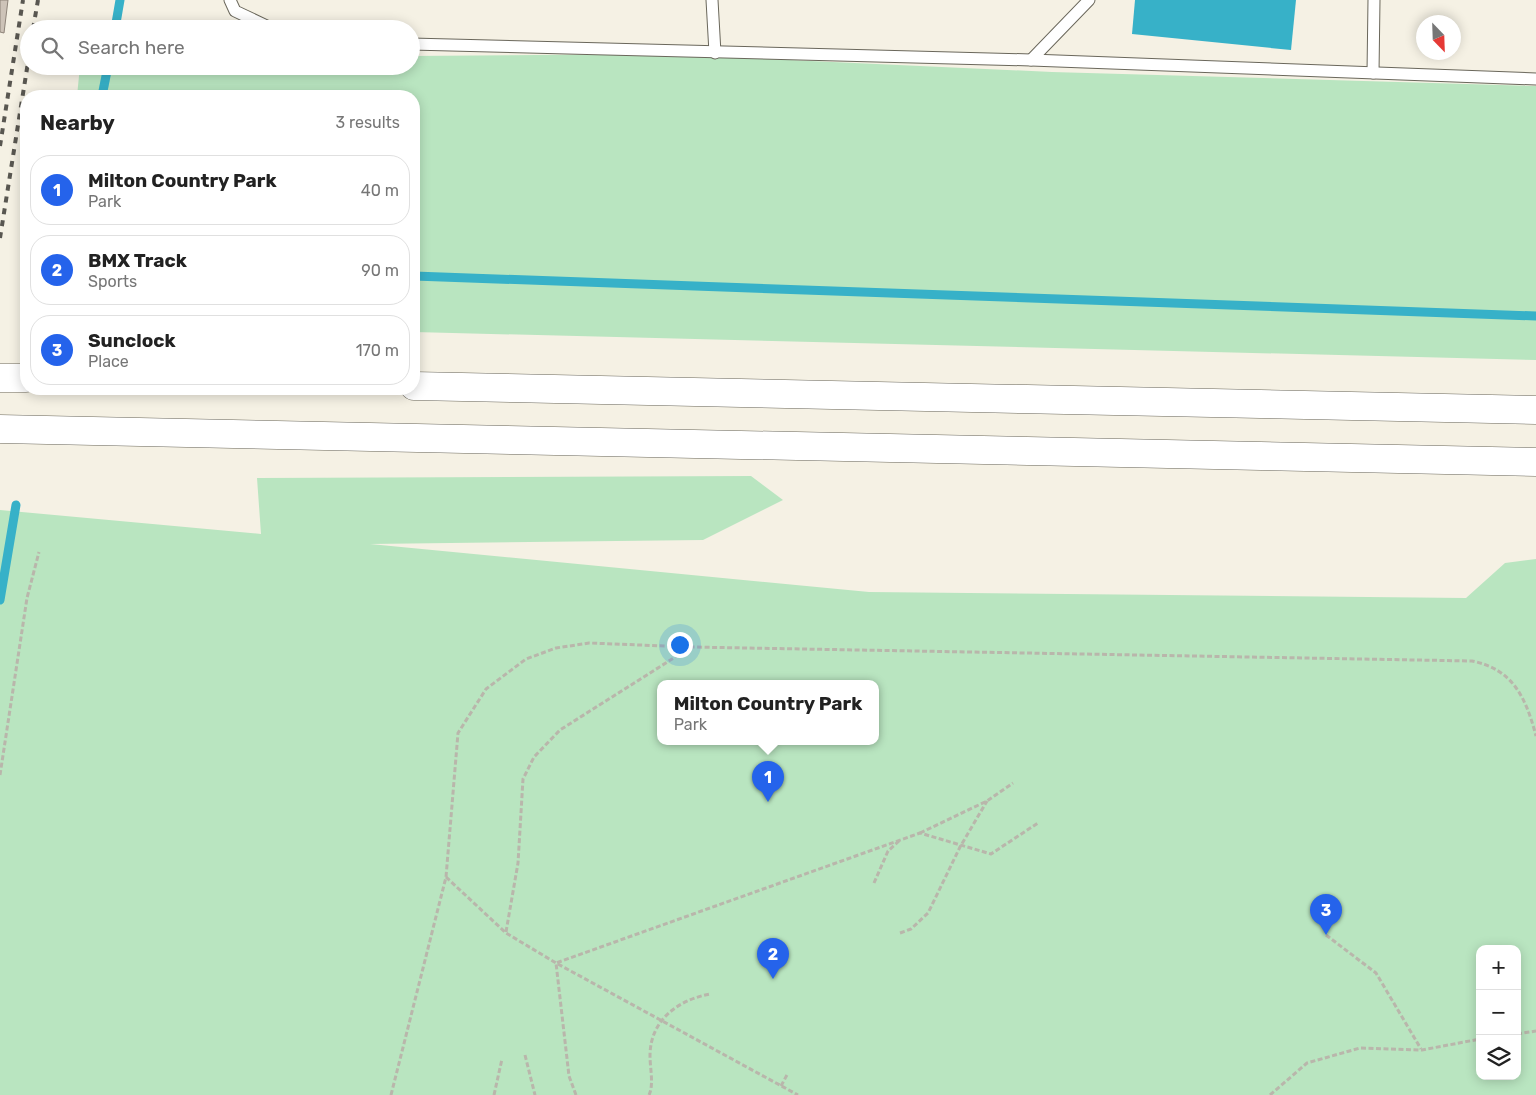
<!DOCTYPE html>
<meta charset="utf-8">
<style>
body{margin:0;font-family:Rubik,sans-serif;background:#f6f6f6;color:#222}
.controls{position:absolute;right:15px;bottom:15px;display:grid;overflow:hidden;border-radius:10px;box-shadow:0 2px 12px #0003}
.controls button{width:45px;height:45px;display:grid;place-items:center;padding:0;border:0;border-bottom:1px solid #e0e0e0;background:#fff;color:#222;font:25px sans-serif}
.compass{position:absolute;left:1416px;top:15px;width:45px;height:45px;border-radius:50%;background:#fff;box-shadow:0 2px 12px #0003;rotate:157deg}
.you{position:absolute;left:679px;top:644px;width:18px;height:18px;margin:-12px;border:4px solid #fff;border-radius:50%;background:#1a73e8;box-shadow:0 0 0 8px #1a73e833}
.badge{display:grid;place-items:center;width:32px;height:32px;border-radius:50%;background:#2563eb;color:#fff;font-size:16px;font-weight:700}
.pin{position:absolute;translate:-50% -41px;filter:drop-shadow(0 1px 2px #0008)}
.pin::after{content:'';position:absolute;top:26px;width:18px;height:15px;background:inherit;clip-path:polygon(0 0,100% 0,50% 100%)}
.popup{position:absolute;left:657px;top:680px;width:222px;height:65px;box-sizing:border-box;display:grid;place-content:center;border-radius:10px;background:#fff;filter:drop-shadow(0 1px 4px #0005);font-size:16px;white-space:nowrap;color:#767676}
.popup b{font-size:19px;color:#222}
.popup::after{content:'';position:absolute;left:50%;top:100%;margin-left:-10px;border:10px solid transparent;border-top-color:#fff}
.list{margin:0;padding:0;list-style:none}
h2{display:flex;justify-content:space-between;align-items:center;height:65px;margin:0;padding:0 20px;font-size:21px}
h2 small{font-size:16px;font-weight:400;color:#767676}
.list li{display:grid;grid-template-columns:32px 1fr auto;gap:15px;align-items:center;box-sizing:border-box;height:70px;margin:0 10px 10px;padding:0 10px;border:1px solid #e0e0e0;border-radius:20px}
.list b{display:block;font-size:19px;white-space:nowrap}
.list p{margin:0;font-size:16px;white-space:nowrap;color:#767676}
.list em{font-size:16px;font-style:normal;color:#767676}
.icon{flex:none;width:28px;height:28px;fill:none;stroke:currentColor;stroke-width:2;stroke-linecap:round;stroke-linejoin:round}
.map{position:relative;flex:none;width:1536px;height:1095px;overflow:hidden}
.search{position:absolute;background:#fff;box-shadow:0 2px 12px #0003;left:20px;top:20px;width:400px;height:55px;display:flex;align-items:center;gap:12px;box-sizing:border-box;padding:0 18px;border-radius:28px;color:#767676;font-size:19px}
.panel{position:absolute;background:#fff;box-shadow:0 2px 12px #0003;left:20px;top:90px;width:400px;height:305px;border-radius:20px}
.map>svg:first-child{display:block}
.green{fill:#b9e5c0;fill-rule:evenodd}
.water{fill:#37b1c8}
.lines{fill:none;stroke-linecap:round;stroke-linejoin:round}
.stream{stroke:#37b1c8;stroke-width:9}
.building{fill:#cdc3b8;stroke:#8d8379}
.lane-casing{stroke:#6a675b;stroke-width:13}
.highway-casing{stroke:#6a675b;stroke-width:29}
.path{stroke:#b9b6ab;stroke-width:3;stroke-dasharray:5 2.5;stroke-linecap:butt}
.lane{stroke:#fff;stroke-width:11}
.highway{stroke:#fff;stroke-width:28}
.rail{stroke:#595751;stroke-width:4;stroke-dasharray:6 6;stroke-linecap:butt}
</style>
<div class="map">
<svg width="1536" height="1095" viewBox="0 0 1536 1095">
<rect width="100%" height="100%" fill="#f5f1e4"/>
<g class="green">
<polygon points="656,54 1052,72 1536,86 1536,360 414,332 414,96 77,96 80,66 411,66 411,56"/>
<path d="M751,476l32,24 -80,40 -333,4 499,48 597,6 39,-35 31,-4v536h-1536v-585l261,24 -4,-56zM660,683h216v58h-216zM1480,949h37v127h-37z"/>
</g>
<polygon class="water" points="1135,0 1296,0 1291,50 1132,34"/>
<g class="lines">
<g class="stream">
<polyline points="115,29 120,0"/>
<polyline points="102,96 108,66"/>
<polyline points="414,276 1536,316"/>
<polyline points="0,600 16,505"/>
</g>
</g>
<polygon class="building" points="0,0 8,0 4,33 0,32"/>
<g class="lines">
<defs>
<g id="lane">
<polyline points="230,0 235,11 273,29"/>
<polyline points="712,0 715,53"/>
<polyline points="411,44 1031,60 1536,79"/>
<polyline points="1031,60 1089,0"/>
<polyline points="1373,73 1374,0"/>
</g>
<g id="highway">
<polyline points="0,378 26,378"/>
<polyline points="414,386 1536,410"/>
<polyline points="0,429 1536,462"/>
</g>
</defs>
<use href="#lane" class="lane-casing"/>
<use href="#highway" class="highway-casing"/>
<g class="path">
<polyline points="0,775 27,598 39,552"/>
<polyline points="920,833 987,801 1013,783"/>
<polyline points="446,877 506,933 556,963 798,1095"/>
<polyline points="874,883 888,851 899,841"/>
<polyline points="506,932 518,863 523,779 534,757 560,730 691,647"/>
<polyline points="900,933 911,929 928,913 960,847 987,801"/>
<polyline points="1326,935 1376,973 1421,1049"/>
<polyline points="1517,1034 1536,1031"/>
<polyline points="525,1055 535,1095"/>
<polyline points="781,1086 788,1073"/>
<path d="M391,1095l55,-218 12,-144 28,-44 40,-30 30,-11 33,-5 102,4 781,14c41,8 54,37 64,75"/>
<polyline points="494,1095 502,1059"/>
<polyline points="576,1095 569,1076 556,963 920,833 991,854 1038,823"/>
<path d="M649,1095c5,-10 1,-27 1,-39 0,-36 28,-56 60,-62"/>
<polyline points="1270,1095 1307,1063 1360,1048 1422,1050 1480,1039"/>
</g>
<use href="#lane" class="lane"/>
<use href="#highway" class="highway"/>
<g class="rail">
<polyline points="33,29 38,0"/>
<polyline points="0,146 23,0"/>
<polyline points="0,238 29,56"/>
</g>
</g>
</svg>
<div class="controls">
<button>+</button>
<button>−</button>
<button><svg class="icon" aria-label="layers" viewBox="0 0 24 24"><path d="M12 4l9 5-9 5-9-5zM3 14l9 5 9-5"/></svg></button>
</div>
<svg class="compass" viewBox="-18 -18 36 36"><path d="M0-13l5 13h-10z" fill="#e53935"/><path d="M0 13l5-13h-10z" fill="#767676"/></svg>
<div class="you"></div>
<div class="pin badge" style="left:768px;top:802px">1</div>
<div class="popup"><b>Milton Country Park</b>Park</div>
<div class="pin badge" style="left:773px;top:979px">2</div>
<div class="pin badge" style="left:1326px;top:935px">3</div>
<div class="search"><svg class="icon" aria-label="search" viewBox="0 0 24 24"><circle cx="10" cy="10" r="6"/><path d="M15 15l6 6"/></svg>Search here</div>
<section class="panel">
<h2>Nearby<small>3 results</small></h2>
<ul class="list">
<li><span class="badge">1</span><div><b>Milton Country Park</b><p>Park</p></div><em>40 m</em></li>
<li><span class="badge">2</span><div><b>BMX Track</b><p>Sports</p></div><em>90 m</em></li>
<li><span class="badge">3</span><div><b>Sunclock</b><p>Place</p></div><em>170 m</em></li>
</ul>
</section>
</div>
